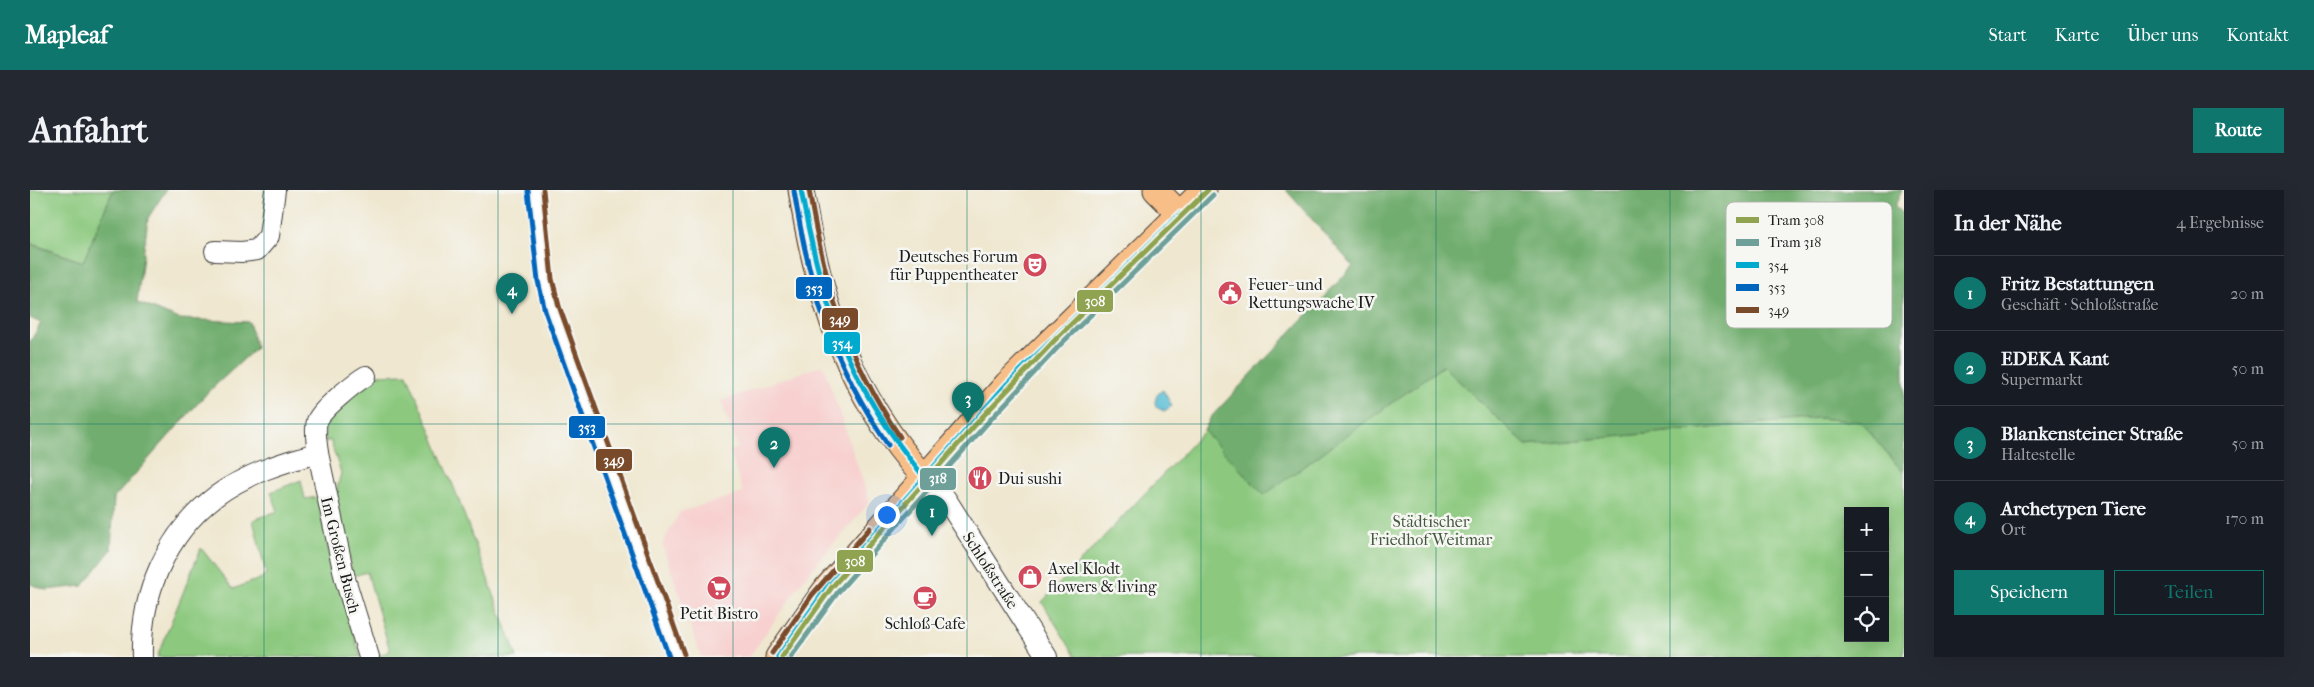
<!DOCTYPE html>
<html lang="de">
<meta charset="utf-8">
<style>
body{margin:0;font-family:"IM FELL French Canon",serif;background:#242831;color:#f1f3f6}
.controls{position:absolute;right:15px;bottom:15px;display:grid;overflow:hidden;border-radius:0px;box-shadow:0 5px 20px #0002}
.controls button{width:45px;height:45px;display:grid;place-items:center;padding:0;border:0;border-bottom:1px solid #363941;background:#171b24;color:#f1f3f6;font:25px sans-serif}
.you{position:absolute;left:856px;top:324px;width:18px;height:18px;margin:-12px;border:4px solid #fff;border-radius:50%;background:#1a73e8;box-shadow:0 0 0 8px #1a73e833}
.badge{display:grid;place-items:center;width:32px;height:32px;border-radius:50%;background:#0f766e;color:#fff;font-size:16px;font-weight:700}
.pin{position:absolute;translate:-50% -41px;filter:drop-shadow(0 1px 2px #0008)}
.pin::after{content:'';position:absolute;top:26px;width:18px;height:15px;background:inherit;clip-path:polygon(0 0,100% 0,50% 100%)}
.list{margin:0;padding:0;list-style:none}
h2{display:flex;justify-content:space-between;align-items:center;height:65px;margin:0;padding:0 20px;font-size:21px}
h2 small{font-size:16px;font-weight:400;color:#9ea1a6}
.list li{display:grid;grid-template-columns:32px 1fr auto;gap:15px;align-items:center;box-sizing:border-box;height:75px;padding:0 20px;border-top:1px solid #363941}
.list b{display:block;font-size:19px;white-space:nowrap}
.list p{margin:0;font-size:16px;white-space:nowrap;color:#9ea1a6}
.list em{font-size:16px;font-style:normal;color:#9ea1a6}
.actions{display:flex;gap:10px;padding:15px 20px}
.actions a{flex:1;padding:11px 0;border:1px solid #0f766e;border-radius:0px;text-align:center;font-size:18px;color:#0f766e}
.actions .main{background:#0f766e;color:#fff}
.icon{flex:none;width:28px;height:28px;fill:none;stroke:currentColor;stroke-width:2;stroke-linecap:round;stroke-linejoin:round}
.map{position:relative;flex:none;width:1874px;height:467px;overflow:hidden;border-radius:0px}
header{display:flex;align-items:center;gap:30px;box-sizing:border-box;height:70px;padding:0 25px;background:#0f766e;color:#fff}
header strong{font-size:24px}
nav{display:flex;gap:28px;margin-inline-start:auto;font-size:18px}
.intro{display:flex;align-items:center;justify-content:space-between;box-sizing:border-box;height:120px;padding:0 30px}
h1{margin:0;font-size:35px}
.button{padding:12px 22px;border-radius:0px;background:#0f766e;color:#fff;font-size:18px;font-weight:700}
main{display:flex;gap:30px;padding:0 30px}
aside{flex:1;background:#171b24;border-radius:0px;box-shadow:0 5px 20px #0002}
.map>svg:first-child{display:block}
.built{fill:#f7d0cf}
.green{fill:#8cc97f;stroke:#54724e;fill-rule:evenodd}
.forest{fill:#71ad6e;stroke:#466445}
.water{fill:#57bed5;stroke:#3a6d78}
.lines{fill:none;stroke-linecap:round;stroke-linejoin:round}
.minor-casing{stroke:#3c3a37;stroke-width:22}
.major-casing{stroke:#3c3a37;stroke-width:27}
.minor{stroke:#fff;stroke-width:20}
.major{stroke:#f7be88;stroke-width:25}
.bus-1-casing{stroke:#f6f6f2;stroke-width:9}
.bus-2-casing{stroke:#f6f6f2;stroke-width:9}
.bus-3-casing{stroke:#f6f6f2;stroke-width:9}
.bus-1{stroke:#00a9ce;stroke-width:5}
.bus-2{stroke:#0065bd;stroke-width:5}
.bus-3{stroke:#7a4b2a;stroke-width:5}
.tram-1-casing{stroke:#f6f6f2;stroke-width:9}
.tram-2-casing{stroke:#f6f6f2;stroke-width:9}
.tram-1{stroke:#8fa350;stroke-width:5}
.tram-2{stroke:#6ea099;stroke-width:5}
.grid{fill:none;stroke:#0f766e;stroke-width:1;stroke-opacity:0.55}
.labels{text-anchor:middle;stroke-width:5;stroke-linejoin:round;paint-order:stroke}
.poi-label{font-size:16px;fill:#1c1c1c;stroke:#f6f6f2;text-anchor:start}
.park-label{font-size:16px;fill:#43593f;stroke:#f6f6f2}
.street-label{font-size:16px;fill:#1c1c1c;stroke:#f6f6f2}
.key{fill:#f6f6f2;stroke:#b5b5b2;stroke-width:1}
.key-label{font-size:14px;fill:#1c1c1c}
.line-badge{stroke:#f6f6f2;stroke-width:2}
.badge-label{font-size:14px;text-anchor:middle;font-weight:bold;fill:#fff}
</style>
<header>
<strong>Mapleaf</strong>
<nav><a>Start</a><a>Karte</a><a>Über uns</a><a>Kontakt</a></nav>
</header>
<div class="intro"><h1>Anfahrt</h1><a class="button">Route</a></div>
<main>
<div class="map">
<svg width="1874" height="467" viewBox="0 0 1874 467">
<rect width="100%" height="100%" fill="#f6f6f2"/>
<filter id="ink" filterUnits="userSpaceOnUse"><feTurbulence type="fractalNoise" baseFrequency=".02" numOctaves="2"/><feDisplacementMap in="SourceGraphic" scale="10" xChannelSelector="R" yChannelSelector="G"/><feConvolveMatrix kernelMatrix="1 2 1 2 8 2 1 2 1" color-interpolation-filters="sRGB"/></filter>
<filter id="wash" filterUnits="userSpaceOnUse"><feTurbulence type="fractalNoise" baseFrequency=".0096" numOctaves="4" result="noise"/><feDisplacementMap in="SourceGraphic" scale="20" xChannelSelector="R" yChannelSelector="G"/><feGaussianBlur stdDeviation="1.12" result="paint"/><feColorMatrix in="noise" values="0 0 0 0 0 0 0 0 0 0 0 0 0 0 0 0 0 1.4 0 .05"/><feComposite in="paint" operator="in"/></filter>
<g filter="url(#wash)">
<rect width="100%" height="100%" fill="#efe7cf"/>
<polygon class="built" points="793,175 840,312 778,383 719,467 671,467 632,354 650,322 713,303 700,261 708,258 691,211"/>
<g class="green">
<polygon points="0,0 83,0 53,72 0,53"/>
<path d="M1413,176l83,79 291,-27 44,4 43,51v184h-828l-34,-55 162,-171 7,-14zM1818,321h37v127h-37z"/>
<polygon points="377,184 425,300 487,467 349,467 349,465 360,461 337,382 323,386 305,307 311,283 300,250 296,252 294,235 342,185"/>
<polygon points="271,290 275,309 287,307 301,371 331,467 127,467 171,358 203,399 232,388 236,383 223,330 248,321 241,302"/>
</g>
<g class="forest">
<polygon points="83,0 136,0 118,28 107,112 149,129 219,132 226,158 177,203 84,308 81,360 53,396 16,400 0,394 0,152 11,133 0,128 0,58 1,54 53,72"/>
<polygon points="1256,0 1872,0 1865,16 1874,26 1874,283 1831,232 1787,228 1496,255 1413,176 1234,305 1174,241 1181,227 1323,76"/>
</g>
<path class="water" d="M1133,200l9,16 -8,5 -8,-4c-2,-7 0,-13 7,-17z"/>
</g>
<g filter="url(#ink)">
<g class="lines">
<defs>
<g id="minor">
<polyline points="505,0 515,90 522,118 647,467"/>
<polyline points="185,61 212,62 227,60 239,46 245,0"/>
<path d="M288,263c-1,-9 -4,-23 -1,-32 5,-12 37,-38 49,-45"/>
<polyline points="895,288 916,309 1017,467"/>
<path d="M112,467c-2,-62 24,-123 74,-161 30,-22 67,-34 102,-43l27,126 24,78"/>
</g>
<g id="major">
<path d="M771,0c17,110 48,204 124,288"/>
<polyline points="1126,0 1150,24"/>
<polyline points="748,467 796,399 977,194 1174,0"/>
</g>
</defs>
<use href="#minor" class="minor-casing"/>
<use href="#major" class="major-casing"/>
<use href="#minor" class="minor"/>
<use href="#major" class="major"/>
<defs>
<g id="bus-1">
<path d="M771,0c21,117 47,195 124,288"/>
<polyline points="748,467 796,399 977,194 1150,24"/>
</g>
<g id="bus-2">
<polyline points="498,1 508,91 515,121 639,467"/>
<path d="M764,1c16,100 37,169 94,254"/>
<polyline points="757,467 794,415 841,361"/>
</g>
<g id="bus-3">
<polyline points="513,0 522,89 529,116 654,464"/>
<path d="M779,0c16,97 36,164 91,247"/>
<polyline points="742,463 782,405 840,338"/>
</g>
</defs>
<use href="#bus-1" class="bus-1-casing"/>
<use href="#bus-2" class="bus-2-casing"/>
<use href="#bus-3" class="bus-3-casing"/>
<use href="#bus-1" class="bus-1"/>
<use href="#bus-2" class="bus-2"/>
<use href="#bus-3" class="bus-3"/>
<defs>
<polyline id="tram-1" points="752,467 802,397 954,225 1025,150 1178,0"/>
<polyline id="tram-2" points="761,467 808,402 960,230 1030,155 1183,5"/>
</defs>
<use href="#tram-1" class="tram-1-casing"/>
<use href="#tram-2" class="tram-2-casing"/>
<use href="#tram-1" class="tram-1"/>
<use href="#tram-2" class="tram-2"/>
</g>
</g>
<path class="grid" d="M234,0v467M468,0v467M703,0v467M937,0v467M1171,0v467M1406,0v467M1640,0v467M0,234h1874"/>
<defs>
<symbol id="theatre-disc" viewBox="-11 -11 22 22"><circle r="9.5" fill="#d1495b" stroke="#f6f6f2"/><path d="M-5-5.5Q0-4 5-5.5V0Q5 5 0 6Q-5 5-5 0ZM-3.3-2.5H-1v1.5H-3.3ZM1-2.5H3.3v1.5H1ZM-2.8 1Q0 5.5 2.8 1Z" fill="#fff"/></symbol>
<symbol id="civic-disc" viewBox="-11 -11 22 22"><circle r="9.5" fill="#d1495b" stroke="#f6f6f2"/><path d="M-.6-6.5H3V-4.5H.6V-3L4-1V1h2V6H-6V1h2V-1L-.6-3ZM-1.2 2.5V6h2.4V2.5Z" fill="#fff"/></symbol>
<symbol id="restaurant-disc" viewBox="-11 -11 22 22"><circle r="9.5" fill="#d1495b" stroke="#f6f6f2"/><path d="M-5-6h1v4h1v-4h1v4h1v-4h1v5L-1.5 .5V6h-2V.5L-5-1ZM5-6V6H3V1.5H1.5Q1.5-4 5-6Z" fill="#fff"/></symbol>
<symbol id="shop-disc" viewBox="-11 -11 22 22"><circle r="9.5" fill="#d1495b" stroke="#f6f6f2"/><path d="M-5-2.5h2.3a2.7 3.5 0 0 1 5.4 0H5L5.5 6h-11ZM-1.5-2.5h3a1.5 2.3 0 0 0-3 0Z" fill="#fff"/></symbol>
<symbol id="supermarket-disc" viewBox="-11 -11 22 22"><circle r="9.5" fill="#d1495b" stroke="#f6f6f2"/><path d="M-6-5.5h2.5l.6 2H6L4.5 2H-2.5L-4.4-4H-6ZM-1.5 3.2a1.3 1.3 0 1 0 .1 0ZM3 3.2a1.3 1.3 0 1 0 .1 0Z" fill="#fff"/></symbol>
<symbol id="cafe-disc" viewBox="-11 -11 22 22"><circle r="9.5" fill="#d1495b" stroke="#f6f6f2"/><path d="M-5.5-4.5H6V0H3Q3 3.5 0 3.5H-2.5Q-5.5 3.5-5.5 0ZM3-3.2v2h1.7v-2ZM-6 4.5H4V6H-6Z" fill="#fff"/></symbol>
</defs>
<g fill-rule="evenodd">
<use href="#theatre-disc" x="991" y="61" width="28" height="28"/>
<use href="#civic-disc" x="1186" y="89" width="28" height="28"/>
<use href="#restaurant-disc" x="936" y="274" width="28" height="28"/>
<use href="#shop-disc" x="986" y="373" width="28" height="28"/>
<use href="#supermarket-disc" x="675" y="384" width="28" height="28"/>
<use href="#cafe-disc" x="881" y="394" width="28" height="28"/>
</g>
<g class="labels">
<g class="poi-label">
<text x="988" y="72" text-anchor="end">Deutsches Forum<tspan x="988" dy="18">für Puppentheater</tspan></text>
<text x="1218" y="100">Feuer- und<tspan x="1218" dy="18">Rettungswache IV</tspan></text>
<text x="968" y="294">Dui sushi</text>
<text x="1018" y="384">Axel Klodt<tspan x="1018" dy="18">flowers &amp; living</tspan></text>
<text x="689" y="429" text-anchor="middle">Petit Bistro</text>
<text x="895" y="439" text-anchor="middle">Schloß-Cafe</text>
</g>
<g class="park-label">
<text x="1401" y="337">Städtischer<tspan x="1401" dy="18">Friedhof Weitmar</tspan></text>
</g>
<g class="street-label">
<text transform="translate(311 365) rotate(76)" y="6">Im Großen Busch</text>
<text transform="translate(961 380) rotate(57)" y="6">Schloßstraße</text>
</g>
</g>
<rect x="1696" y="12" width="166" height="126" rx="8" class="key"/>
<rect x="1706" y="27" width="23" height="6" fill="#8fa350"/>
<rect x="1706" y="49" width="23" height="7" fill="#6ea099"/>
<rect x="1706" y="72" width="23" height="6" fill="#00a9ce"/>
<rect x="1706" y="94" width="23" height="7" fill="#0065bd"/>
<rect x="1706" y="117" width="23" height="6" fill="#7a4b2a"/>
<g class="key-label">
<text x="1738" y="35">Tram 308</text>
<text x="1738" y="57">Tram 318</text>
<text x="1738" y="80">354</text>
<text x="1738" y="102">353</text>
<text x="1738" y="125">349</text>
</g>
<g class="line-badge">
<rect x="765" y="86" width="38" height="24" rx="5" fill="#0065bd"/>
<rect x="1046" y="99" width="38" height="24" rx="5" fill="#8fa350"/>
<rect x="791" y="117" width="38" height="24" rx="5" fill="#7a4b2a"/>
<rect x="793" y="141" width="38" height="24" rx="5" fill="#00a9ce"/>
<rect x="538" y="225" width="38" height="24" rx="5" fill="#0065bd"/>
<rect x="565" y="258" width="38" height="24" rx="5" fill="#7a4b2a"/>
<rect x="889" y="277" width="38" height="24" rx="5" fill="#6ea099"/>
<rect x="806" y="359" width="38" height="24" rx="5" fill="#8fa350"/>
</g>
<g class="badge-label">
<text x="784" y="103">353</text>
<text x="1065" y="116">308</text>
<text x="810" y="134">349</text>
<text x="812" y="158">354</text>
<text x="557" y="242">353</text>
<text x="584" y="275">349</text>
<text x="908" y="293">318</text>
<text x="825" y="376">308</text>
</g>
</svg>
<div class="controls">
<button>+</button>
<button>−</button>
<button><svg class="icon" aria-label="locate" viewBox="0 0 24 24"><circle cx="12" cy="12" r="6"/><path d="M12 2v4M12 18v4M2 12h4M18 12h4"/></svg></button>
</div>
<div class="you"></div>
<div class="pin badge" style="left:902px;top:346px">1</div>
<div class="pin badge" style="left:744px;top:278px">2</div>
<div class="pin badge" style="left:938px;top:233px">3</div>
<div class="pin badge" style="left:482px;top:124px">4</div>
</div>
<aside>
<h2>In der Nähe<small>4 Ergebnisse</small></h2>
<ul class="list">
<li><span class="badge">1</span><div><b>Fritz Bestattungen</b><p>Geschäft · Schloßstraße</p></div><em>20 m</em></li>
<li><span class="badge">2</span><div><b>EDEKA Kant</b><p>Supermarkt</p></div><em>50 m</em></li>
<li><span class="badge">3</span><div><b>Blankensteiner Straße</b><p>Haltestelle</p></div><em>50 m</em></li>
<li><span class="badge">4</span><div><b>Archetypen Tiere</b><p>Ort</p></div><em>170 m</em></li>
</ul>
<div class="actions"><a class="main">Speichern</a><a>Teilen</a></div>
</aside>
</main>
